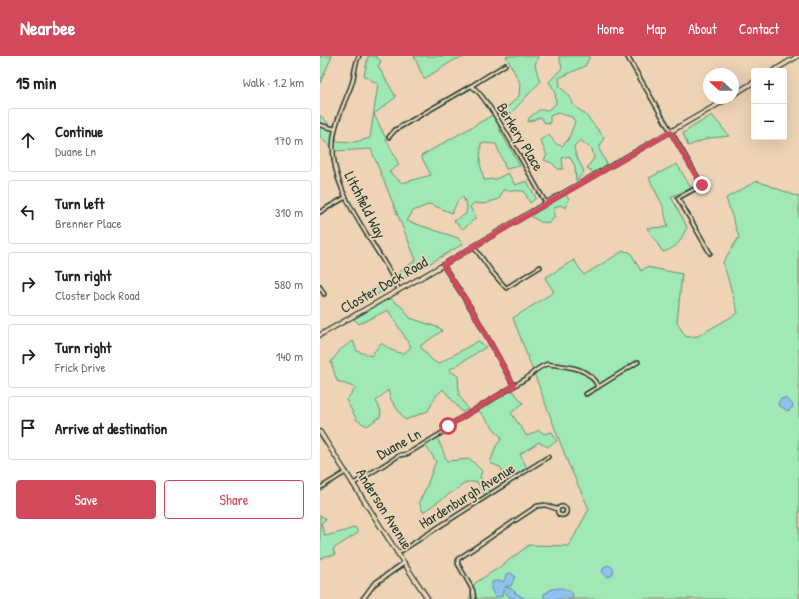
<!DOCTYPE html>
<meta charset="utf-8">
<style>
body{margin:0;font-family:"Patrick Hand",sans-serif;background:#f6f6f6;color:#202124}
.controls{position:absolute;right:12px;top:12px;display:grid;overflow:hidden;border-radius:4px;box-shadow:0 4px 16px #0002}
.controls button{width:36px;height:36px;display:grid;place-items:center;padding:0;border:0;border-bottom:1px solid #e0e0e0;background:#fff;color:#202124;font:20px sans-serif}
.compass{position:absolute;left:383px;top:12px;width:36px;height:36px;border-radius:50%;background:#fff;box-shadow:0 4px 16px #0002;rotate:291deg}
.stop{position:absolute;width:12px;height:12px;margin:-9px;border:3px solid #d1495b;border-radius:50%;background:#fff}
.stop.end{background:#d1495b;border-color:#fff;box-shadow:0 1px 4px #0008}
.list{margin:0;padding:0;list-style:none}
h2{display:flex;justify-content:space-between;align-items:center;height:52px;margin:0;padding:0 16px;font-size:17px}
h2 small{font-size:13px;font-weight:400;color:#757577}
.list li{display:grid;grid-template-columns:26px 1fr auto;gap:12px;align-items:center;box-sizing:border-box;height:64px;margin:0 8px 8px;padding:0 8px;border:1px solid #e0e0e0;border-radius:4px}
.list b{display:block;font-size:15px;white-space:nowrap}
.list p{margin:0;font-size:13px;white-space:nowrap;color:#757577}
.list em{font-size:13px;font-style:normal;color:#757577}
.actions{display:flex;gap:8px;padding:12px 16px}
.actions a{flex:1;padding:9px 0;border:1px solid #d1495b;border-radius:4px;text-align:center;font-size:14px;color:#d1495b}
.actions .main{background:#d1495b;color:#fff}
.icon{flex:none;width:22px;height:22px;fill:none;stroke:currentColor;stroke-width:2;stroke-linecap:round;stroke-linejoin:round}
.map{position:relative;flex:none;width:479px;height:543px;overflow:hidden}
header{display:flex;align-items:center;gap:24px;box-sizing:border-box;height:56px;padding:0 20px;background:#d1495b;color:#fff}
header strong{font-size:19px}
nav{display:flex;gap:22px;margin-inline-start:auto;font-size:14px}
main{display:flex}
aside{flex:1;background:#fff}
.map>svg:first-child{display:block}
.green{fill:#a0e8b6;stroke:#609275}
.water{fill:#90c1ec;stroke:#638ca2}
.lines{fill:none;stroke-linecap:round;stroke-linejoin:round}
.minor-casing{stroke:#1f3d34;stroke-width:5.5}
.tertiary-casing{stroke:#1f3d34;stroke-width:6}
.secondary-casing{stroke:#1f3d34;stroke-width:6}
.primary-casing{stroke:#1f3d34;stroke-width:6}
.minor{stroke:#eed3b5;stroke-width:2.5}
.tertiary{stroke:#eed3b5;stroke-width:3}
.secondary{stroke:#eed3b5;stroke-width:3.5}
.primary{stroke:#eed3b5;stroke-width:3.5}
.route{stroke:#d1495b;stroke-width:5}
.labels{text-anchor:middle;stroke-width:3.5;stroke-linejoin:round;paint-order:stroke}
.street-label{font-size:15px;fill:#1f3d34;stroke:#eed3b5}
</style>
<header>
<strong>Nearbee</strong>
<nav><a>Home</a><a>Map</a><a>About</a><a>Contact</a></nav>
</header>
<main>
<aside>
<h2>15 min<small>Walk · 1.2 km</small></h2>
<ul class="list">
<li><svg class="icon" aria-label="ahead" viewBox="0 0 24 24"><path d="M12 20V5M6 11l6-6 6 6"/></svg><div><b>Continue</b><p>Duane Ln</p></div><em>170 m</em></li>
<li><svg class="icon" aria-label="left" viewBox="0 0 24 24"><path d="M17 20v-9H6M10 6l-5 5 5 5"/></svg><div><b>Turn left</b><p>Brenner Place</p></div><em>310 m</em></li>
<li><svg class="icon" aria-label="right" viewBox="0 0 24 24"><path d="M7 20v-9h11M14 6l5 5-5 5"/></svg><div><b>Turn right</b><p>Closter Dock Road</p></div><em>580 m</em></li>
<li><svg class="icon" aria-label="right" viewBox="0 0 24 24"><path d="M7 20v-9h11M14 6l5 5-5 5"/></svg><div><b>Turn right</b><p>Frick Drive</p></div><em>140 m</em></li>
<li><svg class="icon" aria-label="arrive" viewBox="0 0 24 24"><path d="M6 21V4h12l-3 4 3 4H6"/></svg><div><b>Arrive at destination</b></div></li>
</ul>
<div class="actions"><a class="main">Save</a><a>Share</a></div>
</aside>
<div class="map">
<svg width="479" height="543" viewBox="0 0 479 543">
<rect width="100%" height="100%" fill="#eed3b5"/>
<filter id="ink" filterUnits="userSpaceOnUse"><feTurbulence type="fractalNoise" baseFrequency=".025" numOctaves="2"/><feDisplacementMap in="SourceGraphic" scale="8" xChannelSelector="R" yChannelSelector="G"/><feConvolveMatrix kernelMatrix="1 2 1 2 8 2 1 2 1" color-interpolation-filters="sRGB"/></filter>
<g filter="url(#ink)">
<g class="green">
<polygon points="0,0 12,0 0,27"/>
<polygon points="48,0 55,0 61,5 58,10 76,41 54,58 79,109 69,116 82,127 111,119 101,100 190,49 199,40 200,27 186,0 218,0 215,9 220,26 178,71 200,110 186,113 176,88 161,87 160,107 164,124 176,123 188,117 195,129 207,125 216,142 210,147 204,135 183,134 179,143 164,148 154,147 150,151 156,162 143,173 134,165 146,158 147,150 143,141 138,144 132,157 110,148 93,155 87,165 138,182 143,188 54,240 53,235 96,204 51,93 15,95 0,81 0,59 16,75 16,85 35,86 50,82 58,28 44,20"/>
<polygon points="94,0 149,0 134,4 104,23"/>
<path d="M239,0h31l-5,10 -26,12 1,9 9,8 5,11 11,8 19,23 -5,12 8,15 -13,9 -7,-5 7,-10 -2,-9 -12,-9 -6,6c0,8 7,18 10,26l-8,9 -1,-15 -6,-10 -7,2 1,11h-5l-6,-6 -8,-3 3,-5 -7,-15 9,-5 7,9 6,2 6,-6 7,-18 -3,-5 -14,-4 -8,3v8l-6,-2 -3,-5 -13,5 1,-4 10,-8h9l8,-6 -1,-13 -6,-9 13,-14z"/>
<polygon points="392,59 409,80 389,82 368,90 363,77"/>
<path d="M357,108l14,24 -20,9 16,30c-7,14 -8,20 -24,25l-16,-24 21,-1 -5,-21 -14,-28z"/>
<polygon points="437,125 479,141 479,543 149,543 155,527 180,511 209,489 249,490 269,453 248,407 193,262 234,236 225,222 254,204 264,219 303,195 310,196 321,215 327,211 362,218 357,267 366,281 378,280 418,257 403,206 419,181 406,142"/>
<polygon points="245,138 249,143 246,152 240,149 234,152 234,161 230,167 221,166 210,160"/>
<polygon points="70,242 83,252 90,262 120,272 122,275 100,290 112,304 118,308 158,285 166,291 129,314 138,320 139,339 148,353 142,356 123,333 116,340 108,355 85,364 71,344 68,334 56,345 61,355 60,361 47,370 37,364 26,344 36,332 17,325 11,306 21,293 33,285 37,295 51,300 61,287 71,294 83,298 91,291 68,254 39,268 34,263"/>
<polygon points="192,334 203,347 191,357 207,380 219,374 224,378 232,376 237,385 227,391 219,386 200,398 207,412 188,425 180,411 170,407 176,390 182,382 159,355"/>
<polygon points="117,381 127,405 150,403 162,415 160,421 170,437 165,439 157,426 147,426 103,456 99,446 106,432 116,405 105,389"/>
<polygon points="0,459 6,463 1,467 5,480 25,475 35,471 38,477 13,493 15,499 5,500 0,503"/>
</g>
<g class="water">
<polygon points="465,342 473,349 472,352 468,355 458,349 458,347 461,343"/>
<circle cx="288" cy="515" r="5.5"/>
<path d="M191,517l4,3 -4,10h-4l-2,1 7,2 5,5 9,5c-8,0 -19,0 -21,-8l-2,-2 -1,7 -7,1 -4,-8v-4l2,-4h11l1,-2 1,-5z"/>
<path d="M239,532c7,0 9,2 14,6l-1,5h-28v-5l8,-5z"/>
</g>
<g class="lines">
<defs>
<g id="minor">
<path d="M39,0c-5,9 -4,20 -8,30 -6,16 -14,31 -17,49 -9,56 44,107 65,155"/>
<polyline points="307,0 382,129 358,142 390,197"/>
<polyline points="151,30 185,9"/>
<polyline points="0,69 15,73"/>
<path d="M69,81l6,-7 76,-44c17,8 62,96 75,117"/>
<polyline points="0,156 26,141"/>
<polyline points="154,191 172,216 186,232 220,211"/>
<polyline points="123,209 154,257 194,330"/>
<polyline points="0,231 4,238"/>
<polyline points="266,338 278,331"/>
<path d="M33,428l47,-29 7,-1 38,-23 3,-5 79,-48c7,-7 12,-11 20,-14 19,2 43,3 51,23l40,-25"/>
<polyline points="0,432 26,416"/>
<circle cx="242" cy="455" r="4.5"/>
<polyline points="78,497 228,401"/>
<polyline points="154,543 153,535 150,529 138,508 138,503 217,450 225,449 237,453"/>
</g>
<polyline id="tertiary" points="43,543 54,528 84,507"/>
<polyline id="secondary" points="0,376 84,507 108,543"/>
<g id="primary">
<polyline points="453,15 478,0"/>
<polyline points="413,39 434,26"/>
<polyline points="0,279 123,209 226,147 409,42"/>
</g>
</defs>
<use href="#minor" class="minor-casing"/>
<use href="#tertiary" class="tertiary-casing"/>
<use href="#secondary" class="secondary-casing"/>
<use href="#primary" class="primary-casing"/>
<use href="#minor" class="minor"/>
<use href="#tertiary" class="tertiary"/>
<use href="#secondary" class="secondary"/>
<use href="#primary" class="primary"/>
</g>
</g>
<g class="lines" filter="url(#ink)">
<polyline class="route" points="128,370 194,330 154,257 123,209 226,148 350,76 382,129"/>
</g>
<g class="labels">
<g class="street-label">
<text transform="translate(200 81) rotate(59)" y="5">Berkery Place</text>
<text transform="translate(45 149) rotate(63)" y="5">Litchfield Way</text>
<text transform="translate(64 229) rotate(-30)" y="5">Closter Dock Road</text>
<text transform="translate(79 388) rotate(-29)" y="5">Duane Ln</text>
<text transform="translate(147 440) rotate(-32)" y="5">Hardenburgh Avenue</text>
<text transform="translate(64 453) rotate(58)" y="5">Anderson Avenue</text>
</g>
</g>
</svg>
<div class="controls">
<button>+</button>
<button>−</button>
</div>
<svg class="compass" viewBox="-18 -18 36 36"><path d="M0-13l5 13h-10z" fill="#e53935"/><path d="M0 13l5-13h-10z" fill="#757577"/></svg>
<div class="stop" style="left:128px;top:370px"></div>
<div class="stop end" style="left:382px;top:129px"></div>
</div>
</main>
